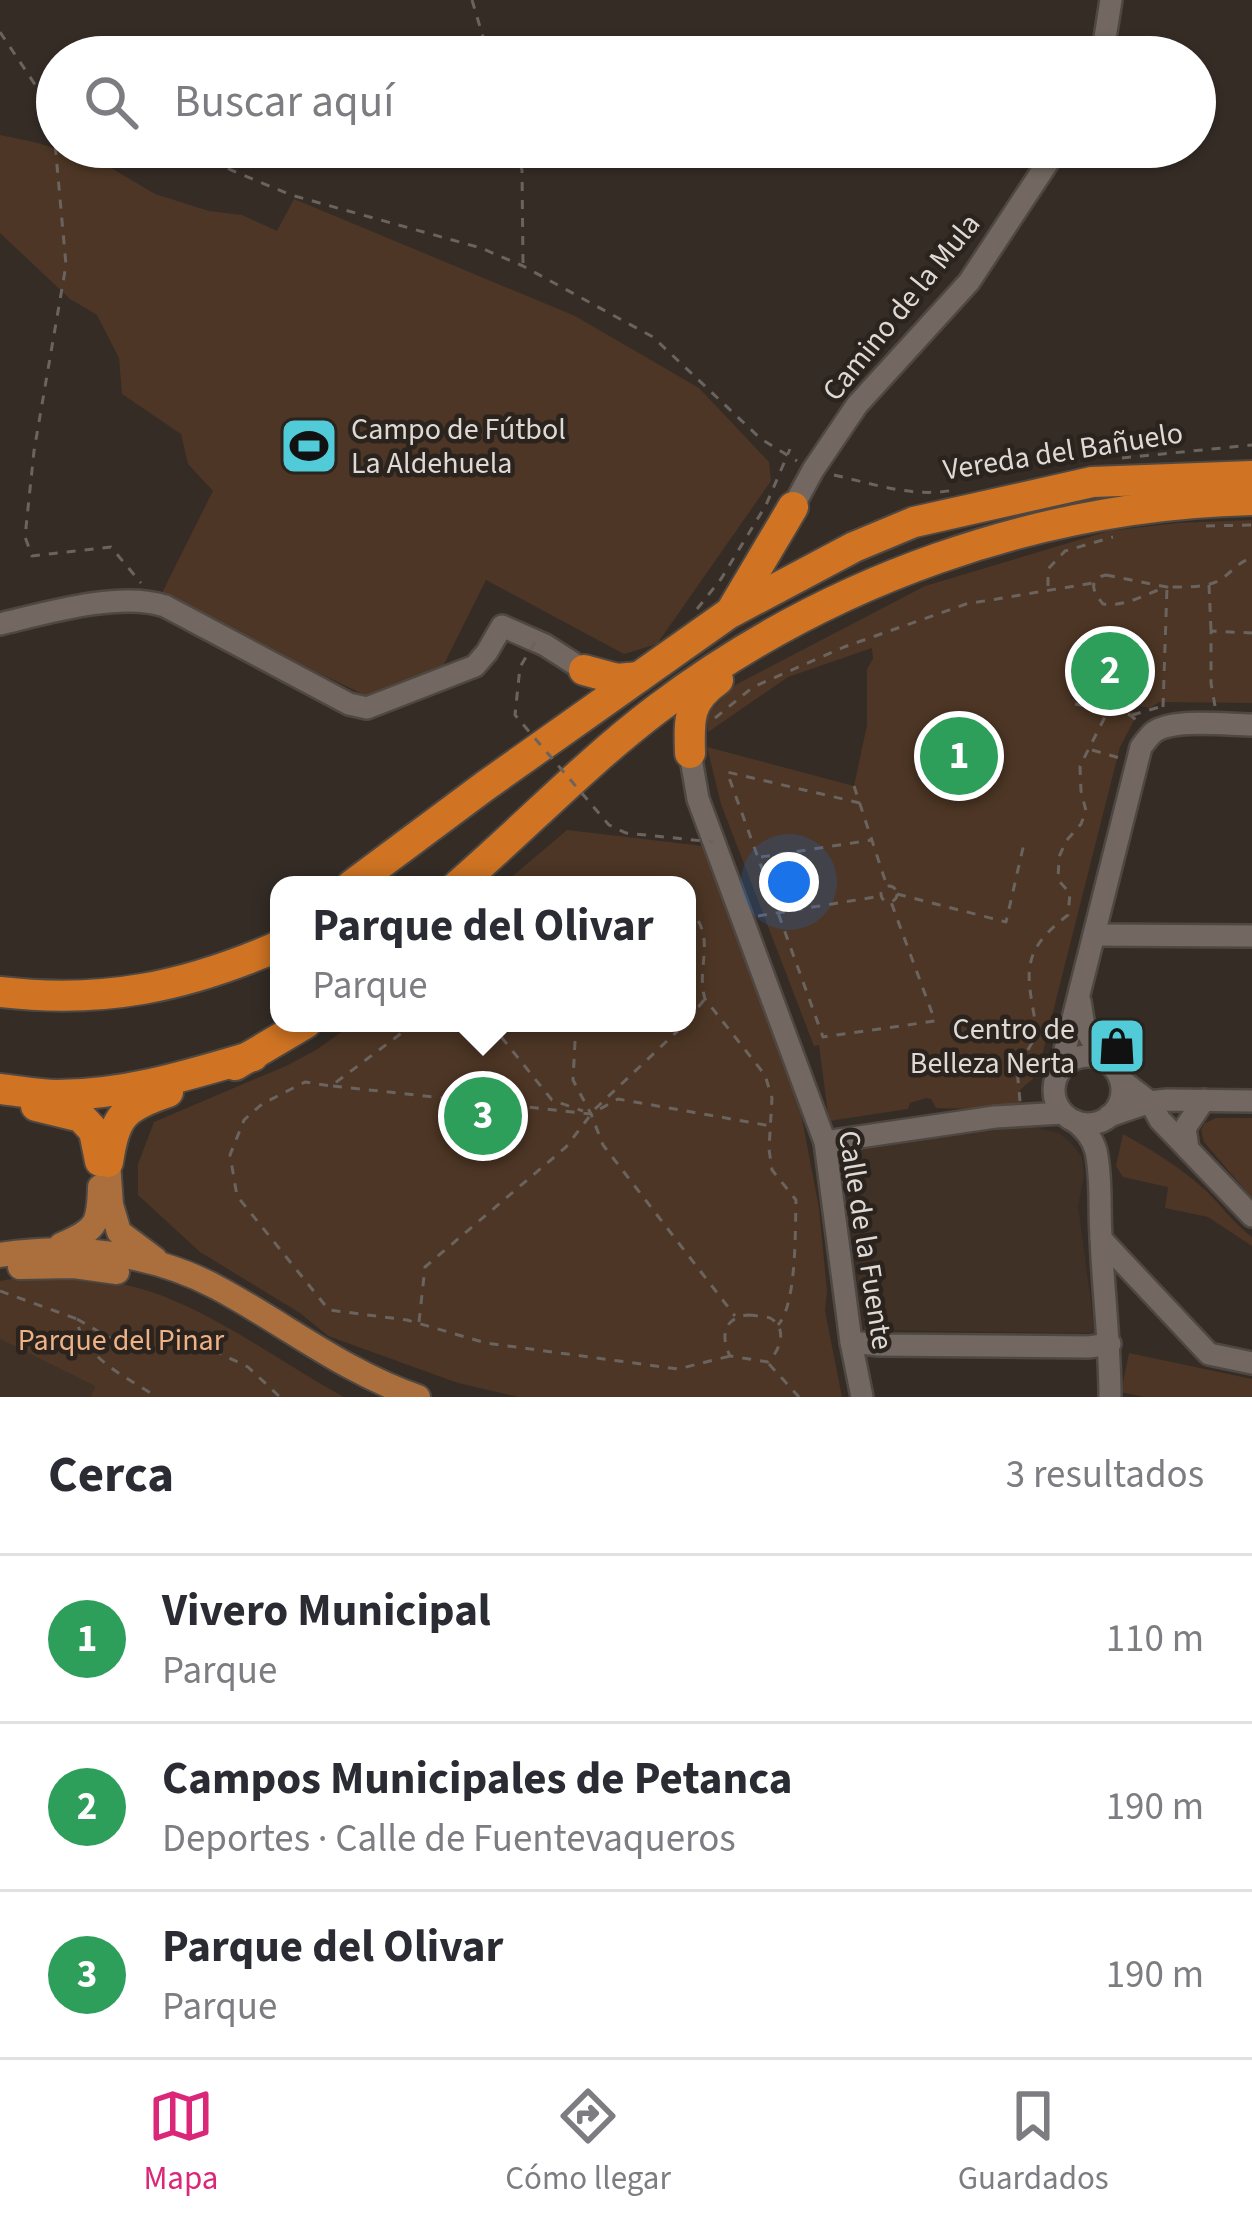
<!DOCTYPE html>
<html lang="es">
<meta charset="utf-8">
<style>
body{margin:0;font-family:"Source Sans 3",sans-serif;background:#f7f7f7;color:#2b2b33}
.you{position:absolute;left:789px;top:882px;width:42px;height:42px;margin:-30px;border:9px solid #fff;border-radius:50%;background:#1a73e8;box-shadow:0 0 0 18px #1a73e833}
.badge{display:grid;place-items:center;width:78px;height:78px;border-radius:50%;background:#db2777;color:#fff;font-size:39px;font-weight:700}
.pin{position:absolute;translate:-50% -50%;border:6px solid #fff;box-shadow:0 3px 12px #0006}
.popup{position:absolute;left:270px;top:876px;width:426px;height:156px;box-sizing:border-box;display:grid;place-content:center;border-radius:24px;background:#fff;filter:drop-shadow(0 3px 9px #0005);font-size:39px;white-space:nowrap;color:#7c7c81}
.popup b{font-size:45px;color:#2b2b33}
.popup::after{content:'';position:absolute;left:50%;top:100%;margin-left:-24px;border:24px solid transparent;border-top-color:#fff}
.list{margin:0;padding:0;list-style:none}
h2{display:flex;justify-content:space-between;align-items:center;height:156px;margin:0;padding:0 48px;font-size:51px}
h2 small{font-size:39px;font-weight:400;color:#7c7c81}
.list li{display:grid;grid-template-columns:78px 1fr auto;gap:36px;align-items:center;box-sizing:border-box;height:168px;padding:0 48px;border-top:3px solid #e1e1e2}
.list b{display:block;font-size:45px;white-space:nowrap}
.list p{margin:0;font-size:39px;white-space:nowrap;color:#7c7c81}
.list em{font-size:39px;font-style:normal;color:#7c7c81}
.icon{flex:none;width:66px;height:66px;fill:none;stroke:currentColor;stroke-width:2;stroke-linecap:round;stroke-linejoin:round}
.map{position:relative;flex:none;width:1252px;height:1397px;overflow:hidden}
.search{position:absolute;background:#fff;box-shadow:0 3px 9px #0004;left:36px;right:36px;top:36px;height:132px;display:flex;align-items:center;gap:30px;box-sizing:border-box;padding:0 42px;border-radius:66px;color:#7c7c81;font-size:45px}
.sheet{height:660px;background:#fff}
nav{display:flex;justify-content:space-around;align-items:center;box-sizing:border-box;height:168px;border-top:3px solid #e1e1e2;background:#fff;font-size:33px;color:#7c7c81}
nav a{display:grid;justify-items:center;gap:6px}
nav .on{color:#db2777}
.map>svg:first-child{display:block}
.built{fill:#403127}
.green{fill:#4d3625}
.lines{fill:none;stroke-linecap:round;stroke-linejoin:round}
.minor-casing{stroke:#4f4842;stroke-width:26}
.major-casing{stroke:#4f4842;stroke-width:28}
.highway-casing{stroke:#4f4842;stroke-width:34}
.path{stroke:#6b635e;stroke-width:3;stroke-dasharray:9 9;stroke-linecap:butt}
.minor{stroke:#726861;stroke-width:21}
.major{stroke:#aa6f3c;stroke-width:24}
.highway{stroke:#d07423;stroke-width:30}
.path-bridge{stroke:#6b635e;stroke-width:3;stroke-dasharray:9 9;stroke-linecap:butt}
.labels{text-anchor:middle;stroke-width:9;stroke-linejoin:round;paint-order:stroke}
.street-label{font-size:30px;fill:#dfd9d5;stroke:#2b231d}
.poi-label{font-size:30px;fill:#dfd9d5;stroke:#2b231d;text-anchor:start}
.park-label{font-size:30px;fill:#efb287;stroke:#2b231d}
</style>
<div class="map">
<svg width="1252" height="1397" viewBox="0 0 1252 1397">
<rect width="100%" height="100%" fill="#352c26"/>
<g class="built">
<polygon points="1029,1126 1059,1133 1073,1145 1082,1157 1084,1176 1078,1206 1095,1333 864,1330 844,1158 855,1148"/>
<polygon points="0,1339 96,1386 91,1397 0,1397"/>
</g>
<g class="green">
<polygon points="0,135 34,142 101,162 155,194 209,211 242,215 277,231 294,199 575,316 699,388 769,462 771,481 657,644 624,654 486,580 442,668 371,698 160,597 213,491 188,464 181,434 122,394 119,358 97,315 70,299 0,233"/>
<polygon points="1252,520 1252,703 1159,702 1150,708 1075,694 1070,698 1138,713 1120,747 1037,1075 1020,1090 1022,1110 936,1108 931,1099 926,1098 910,1103 908,1109 829,1121 819,1045 814,1046 721,804 707,747 854,786 867,725 867,669 873,659 872,648 788,677 708,732 707,715 735,685 925,586 1109,531 1177,523"/>
<polygon points="567,830 703,846 800,1108 819,1208 827,1291 825,1311 842,1397 519,1397 458,1383 328,1336 300,1313 200,1252 138,1195 138,1164 154,1122 288,1065 316,1050 354,1023 687,1023 687,885 502,885"/>
<polygon points="1216,1118 1252,1118 1252,1198 1204,1142 1201,1130 1205,1123"/>
<path d="M1123,1134c28,16 56,32 81,55 16,15 29,34 48,48v9l-44,-29 -43,-9 3,-21 -45,-10 -7,-11z"/>
<path d="M22,1277c35,0 70,1 104,8 77,17 149,75 218,112h-253l4,-11 -95,-47v-58z"/>
<polygon points="1129,1353 1252,1379 1252,1397 1144,1397 1121,1392"/>
</g>
<g class="lines">
<defs>
<g id="minor">
<polyline points="1102,57 1111,0"/>
<polyline points="793,507 813,470 857,405 969,282 1058,147"/>
<path d="M0,624c46,-11 120,-33 165,-18l184,98 18,4 108,-42 12,-14 15,-26 43,19 39,25"/>
<polyline points="690,753 698,799 825,1142 851,1342 862,1397"/>
<polyline points="1094,935 1252,936"/>
<polyline points="1080,1001 1084,1026 1102,1059"/>
<circle cx="1088" cy="1090" r="34"/>
<path d="M1060,1070l81,-323c3,-4 9,-12 13,-15 20,-14 74,-7 98,-7"/>
<polyline points="1120,1079 1150,1102 1160,1120 1252,1216"/>
<polyline points="1109,1116 1150,1102 1167,1100 1252,1101"/>
<path d="M1075,1121c10,9 17,16 21,30 6,28 3,57 5,85 2,54 9,107 9,161"/>
<polyline points="825,1142 995,1117 1063,1113"/>
<polyline points="1188,1149 1185,1128 1204,1100"/>
<polyline points="1101,1239 1209,1354 1252,1363"/>
<polyline points="851,1342 879,1345 1089,1347 1110,1344"/>
</g>
<g id="major">
<polyline points="108,1162 111,1205 119,1232 155,1259"/>
<path d="M61,1245c35,-16 38,-19 39,-58"/>
<path d="M0,1255c72,-11 150,-3 216,32 68,36 128,85 202,110"/>
<polyline points="20,1267 74,1266 117,1272"/>
</g>
<g id="highway">
<polyline points="732,610 793,507"/>
<polyline points="584,670 617,679 639,677"/>
<path d="M690,753c-1,-34 -2,-52 28,-73"/>
<polyline points="352,885 485,786 728,614 854,547 914,522 1092,482 1252,476"/>
<path d="M458,885c67,-58 129,-123 199,-176 170,-129 382,-204 595,-209"/>
<path d="M0,992c103,12 185,-5 279,-46"/>
<polyline points="235,1065 306,1023"/>
<path d="M0,1089c19,2 38,6 57,6 68,0 132,-20 196,-39"/>
<polyline points="36,1106 81,1117 94,1131 100,1161"/>
<path d="M108,1162c7,-46 15,-55 60,-70"/>
</g>
</defs>
<use href="#minor" class="minor-casing"/>
<use href="#major" class="major-casing"/>
<use href="#highway" class="highway-casing"/>
<g class="path">
<polyline points="472,0 489,57"/>
<polyline points="0,32 52,110 57,111"/>
<polyline points="52,110 66,265 34,451 25,537 32,556 111,547 141,583"/>
<polyline points="179,147 194,150 231,170 291,195 481,248 523,266 653,337 761,439 797,461"/>
<polyline points="515,147 522,170 523,264"/>
<polyline points="1122,458 1252,445"/>
<path d="M834,475c40,9 79,23 120,15"/>
<polyline points="1206,526 1252,525"/>
<path d="M1106,575l61,12c-23,7 -40,20 -64,17 -10,-12 -16,-25 3,-29z"/>
<polyline points="1209,585 1211,630"/>
<polyline points="1048,586 1048,569 1065,551 1113,537"/>
<polyline points="697,609 721,579 766,505 790,449"/>
<polyline points="1075,704 1130,715 1141,724"/>
<polyline points="1215,706 1211,683 1211,631 1252,633"/>
<path d="M1163,707l4,-120c15,0 37,1 51,-6 13,-7 19,-19 34,-23"/>
<polyline points="1132,715 1163,706"/>
<polyline points="715,718 753,687 844,647 966,604 1093,583"/>
<polyline points="1092,750 1123,759"/>
<polyline points="854,786 887,886"/>
<polyline points="860,803 727,772 823,1037 935,1021 891,902"/>
<polyline points="761,857 872,840"/>
<circle cx="889" cy="894" r="8"/>
<polyline points="897,894 1006,922 1025,839"/>
<path d="M687,907c32,30 8,58 18,92l60,76 7,23 -3,51 3,21 24,30c-1,30 1,104 -18,125"/>
<polyline points="758,916 881,896"/>
<polyline points="687,1021 704,1000"/>
<polyline points="415,1023 331,1086 305,1082 262,1104 244,1120 230,1155 237,1196 329,1310 407,1320 486,1343 678,1369 730,1356"/>
<polyline points="490,1023 552,1100 583,1111"/>
<polyline points="576,1023 573,1080 591,1114 603,1145 735,1316"/>
<polyline points="333,1086 591,1114 618,1099 771,1126"/>
<path d="M1020,1101l-3,-32 20,-35c-8,-57 -22,-79 31,-119l2,-22 -12,-13 1,-23 7,-16 15,-17 5,-13 -5,-20 -1,-25 28,-55"/>
<polyline points="595,1109 686,1023"/>
<path d="M0,1291l77,28c4,38 51,59 80,78"/>
<path d="M749,1315c2,0 19,2 21,3 19,10 9,34 -2,44l-38,-6c-10,-21 -6,-39 19,-41z"/>
<polyline points="77,1319 117,1342 198,1343 248,1367 280,1397"/>
<polyline points="419,1322 425,1267 566,1147 589,1117"/>
<polyline points="769,1364 799,1397"/>
</g>
<use href="#minor" class="minor"/>
<use href="#major" class="major"/>
<use href="#highway" class="highway"/>
<polyline class="path-bridge" points="535,642 520,667 515,715 609,825 626,833 713,842"/>
</g>
<defs>
<symbol id="stadium-square" viewBox="-11 -11 22 22"><rect x="-9" y="-9" width="18" height="18" rx="4" fill="#52cbd9" stroke="#2b231d"/><path d="M0-5a6.5 5 0 1 0 0 10a6.5 5 0 1 0 0-10ZM-3.5-1.8h7v3.6h-7Z" fill="#111"/></symbol>
<symbol id="shop-square" viewBox="-11 -11 22 22"><rect x="-9" y="-9" width="18" height="18" rx="4" fill="#52cbd9" stroke="#2b231d"/><path d="M-5-2.5h2.3a2.7 3.5 0 0 1 5.4 0H5L5.5 6h-11ZM-1.5-2.5h3a1.5 2.3 0 0 0-3 0Z" fill="#111"/></symbol>
</defs>
<g fill-rule="evenodd">
<use href="#stadium-square" x="276" y="413" width="66" height="66"/>
<use href="#shop-square" x="1084" y="1013" width="66" height="66"/>
</g>
<g class="labels">
<g class="street-label">
<text transform="translate(901 307) rotate(-51)" y="10">Camino de la Mula</text>
<text transform="translate(1063 451) rotate(-9)" y="10">Vereda del Bañuelo</text>
<text transform="translate(866 1240) rotate(81)" y="10">Calle de la Fuente</text>
</g>
<g class="poi-label">
<text x="351" y="439">Campo de Fútbol<tspan x="351" dy="34">La Aldehuela</tspan></text>
<text x="1075" y="1039" text-anchor="end">Centro de<tspan x="1075" dy="34">Belleza Nerta</tspan></text>
</g>
<g class="park-label">
<text x="121" y="1350">Parque del Pinar</text>
</g>
</g>
</svg>
<div class="you"></div>
<div class="pin badge" style="left:959px;top:756px;background:#2e9e5b">1</div>
<div class="pin badge" style="left:1110px;top:671px;background:#2e9e5b">2</div>
<div class="pin badge" style="left:483px;top:1116px;background:#2e9e5b">3</div>
<div class="popup"><b>Parque del Olivar</b>Parque</div>
<div class="search"><svg class="icon" aria-label="search" viewBox="0 0 24 24"><circle cx="10" cy="10" r="6"/><path d="M15 15l6 6"/></svg>Buscar aquí</div>
</div>
<section class="sheet">
<h2>Cerca<small>3 resultados</small></h2>
<ul class="list">
<li><span class="badge" style="background:#2e9e5b">1</span><div><b>Vivero Municipal</b><p>Parque</p></div><em>110 m</em></li>
<li><span class="badge" style="background:#2e9e5b">2</span><div><b>Campos Municipales de Petanca</b><p>Deportes · Calle de Fuentevaqueros</p></div><em>190 m</em></li>
<li><span class="badge" style="background:#2e9e5b">3</span><div><b>Parque del Olivar</b><p>Parque</p></div><em>190 m</em></li>
</ul>
</section>
<nav>
<a class="on"><svg class="icon" aria-label="map" viewBox="0 0 24 24"><path d="M3 6l6-2 6 2 6-2v14l-6 2-6-2-6 2zM9 4v14M15 6v14"/></svg>Mapa</a>
<a><svg class="icon" aria-label="directions" viewBox="0 0 24 24"><path d="M12 3l9 9-9 9-9-9zM9 14v-3h6M13 9l2 2-2 2"/></svg>Cómo llegar</a>
<a><svg class="icon" aria-label="saved" viewBox="0 0 24 24"><path d="M7 4h10v16l-5-4-5 4z"/></svg>Guardados</a>
</nav>
